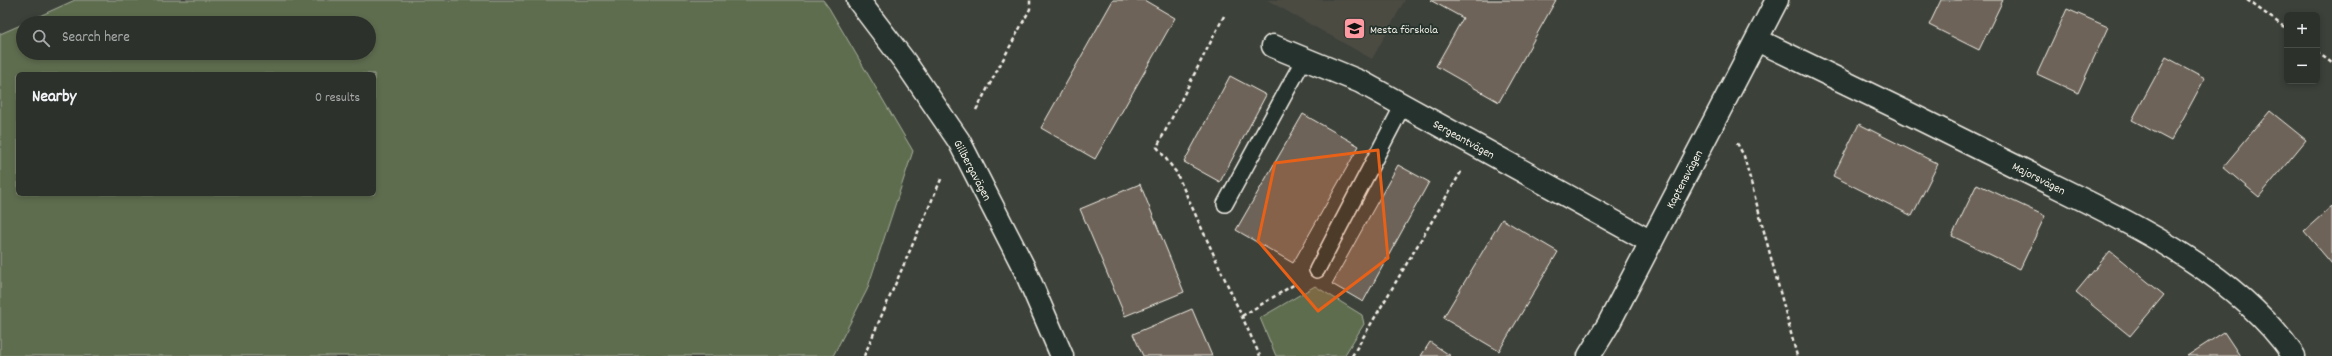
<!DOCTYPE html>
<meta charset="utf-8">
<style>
body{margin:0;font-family:Dekko,sans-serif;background:#393d38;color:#f1f3f6}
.controls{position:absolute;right:12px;top:12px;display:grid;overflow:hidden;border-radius:6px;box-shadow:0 2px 6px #0003}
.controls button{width:36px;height:36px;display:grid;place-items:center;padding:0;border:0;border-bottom:1px solid #484c48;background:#2d312c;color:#f1f3f6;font:20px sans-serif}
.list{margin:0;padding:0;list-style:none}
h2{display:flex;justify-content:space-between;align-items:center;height:52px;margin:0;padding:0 16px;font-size:17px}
h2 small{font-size:13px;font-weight:400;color:#a7a9a9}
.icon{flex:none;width:22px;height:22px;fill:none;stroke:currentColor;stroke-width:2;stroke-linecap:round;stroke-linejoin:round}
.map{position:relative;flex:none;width:2332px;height:356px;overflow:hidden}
.search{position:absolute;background:#2d312c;box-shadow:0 2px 6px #0003;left:16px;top:16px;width:360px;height:44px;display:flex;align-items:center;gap:10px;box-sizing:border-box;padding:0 14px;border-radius:22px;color:#a7a9a9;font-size:15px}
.panel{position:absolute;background:#2d312c;box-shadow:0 2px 6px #0003;left:16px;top:72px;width:360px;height:124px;border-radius:6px}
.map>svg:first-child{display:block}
.built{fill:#4b4b43}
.green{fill:#5e6d4f;stroke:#a9af9c;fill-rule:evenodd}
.building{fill:#6e6358;stroke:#f4f1e8}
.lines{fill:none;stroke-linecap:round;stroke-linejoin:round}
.lane-casing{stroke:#f4f1e8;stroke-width:18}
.street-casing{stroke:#f4f1e8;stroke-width:25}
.path{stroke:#f4f1e8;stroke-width:2.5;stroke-dasharray:4 3;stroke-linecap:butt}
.lane{stroke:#26332d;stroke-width:15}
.street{stroke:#26332d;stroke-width:22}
.marked{fill:#e96117;fill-opacity:0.2;stroke:#e96117;stroke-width:3;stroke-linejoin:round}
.labels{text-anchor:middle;stroke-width:3.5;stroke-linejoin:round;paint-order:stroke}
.poi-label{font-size:12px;fill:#f4f1e8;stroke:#26332d;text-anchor:start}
.street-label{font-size:12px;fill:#f4f1e8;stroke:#26332d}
</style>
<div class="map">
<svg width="2332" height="356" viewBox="0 0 2332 356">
<rect width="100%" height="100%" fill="#3c413a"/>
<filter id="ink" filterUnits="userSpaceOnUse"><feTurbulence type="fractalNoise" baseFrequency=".025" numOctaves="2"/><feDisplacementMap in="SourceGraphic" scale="8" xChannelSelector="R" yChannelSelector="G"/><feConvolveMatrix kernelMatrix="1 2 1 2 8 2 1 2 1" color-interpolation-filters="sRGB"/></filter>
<g filter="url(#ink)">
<polygon class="built" points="1267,0 1405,0 1372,59"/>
<g class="green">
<path d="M75,0h748l6,8 84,143 -46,139 -34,66h-833v-322l23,-10v29h346v-30h-345zM18,74h356v120h-356z"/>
<polygon points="1315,286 1362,315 1364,324 1344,356 1276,356 1260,318"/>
</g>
<g class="building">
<polygon points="1113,0 1144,0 1175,18 1095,159 1041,128"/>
<polygon points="1430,0 1556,0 1499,102 1436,66 1463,18"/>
<polygon points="1941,0 2003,0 1979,50 1929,25"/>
<polygon points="2067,9 2108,27 2078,93 2037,74"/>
<polygon points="2166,57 2205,78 2171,141 2132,120"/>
<polygon points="1230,76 1266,95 1220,182 1184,162"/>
<polygon points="2270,111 2306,140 2259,197 2223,167"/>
<polygon points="1303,114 1359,146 1293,263 1236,230"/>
<polygon points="1859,124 1938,164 1912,216 1833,176"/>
<polygon points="1398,165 1429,182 1363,302 1332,284"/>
<polygon points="1140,184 1184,292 1125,316 1080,209"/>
<polygon points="1977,184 2045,216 2020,269 1952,236"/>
<polygon points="2332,206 2332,264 2304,231"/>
<polygon points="1502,219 1558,252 1499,351 1443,318"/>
<polygon points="2110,251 2164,295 2130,336 2076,292"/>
<polygon points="1192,309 1212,356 1143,356 1133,334"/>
<polygon points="2224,332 2240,356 2187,356"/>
<polygon points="1430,342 1451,356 1421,356"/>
</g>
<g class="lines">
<defs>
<g id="lane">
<polyline points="1225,204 1304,59"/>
<polyline points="1317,270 1403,105"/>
</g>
<g id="street">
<polyline points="858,0 905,62 959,141 1025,270 1062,356"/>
<path d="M1757,40c88,42 176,85 264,129 95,48 210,96 273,187"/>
<polyline points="1273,46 1361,82 1651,242"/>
<polyline points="1589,356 1608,325 1777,0"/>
</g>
</defs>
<use href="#lane" class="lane-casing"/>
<use href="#street" class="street-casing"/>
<g class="path">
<polyline points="2247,0 2287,29"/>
<polyline points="1224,16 1157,147 1176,172 1260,356"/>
<polyline points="2317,52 2332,63"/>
<polyline points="976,110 1030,9 1030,0"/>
<polyline points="1737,143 1744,156 1797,356"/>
<polyline points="1242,316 1295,284"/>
<polyline points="864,356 942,177"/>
<polyline points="1352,356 1461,172"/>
</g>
<use href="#lane" class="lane"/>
<use href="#street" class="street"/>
</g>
</g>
<path class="marked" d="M1378,150l10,108 -70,53 -60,-70 17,-78z"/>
<defs>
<symbol id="school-square" viewBox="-11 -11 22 22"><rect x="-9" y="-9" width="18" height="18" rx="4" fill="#ff9aa2" stroke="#26332d"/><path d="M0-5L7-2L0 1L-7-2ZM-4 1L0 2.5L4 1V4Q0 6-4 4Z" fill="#111"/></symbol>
</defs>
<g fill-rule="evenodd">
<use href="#school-square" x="1342" y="16" width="25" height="25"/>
</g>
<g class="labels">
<g class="poi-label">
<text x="1370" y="33">Mesta förskola</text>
</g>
<g class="street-label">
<text transform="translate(1464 139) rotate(29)" y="4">Sergeantvägen</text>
<text transform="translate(973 170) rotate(62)" y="4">Gillbergavägen</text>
<text transform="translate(2039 178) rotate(27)" y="4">Majorsvägen</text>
<text transform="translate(1684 179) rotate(-62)" y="4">Kaptensvägen</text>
</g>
</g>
</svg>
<div class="controls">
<button>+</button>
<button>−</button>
</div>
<div class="search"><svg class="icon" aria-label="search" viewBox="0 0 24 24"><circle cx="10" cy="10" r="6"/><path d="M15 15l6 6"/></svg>Search here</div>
<section class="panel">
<h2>Nearby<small>0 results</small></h2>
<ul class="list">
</ul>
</section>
</div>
